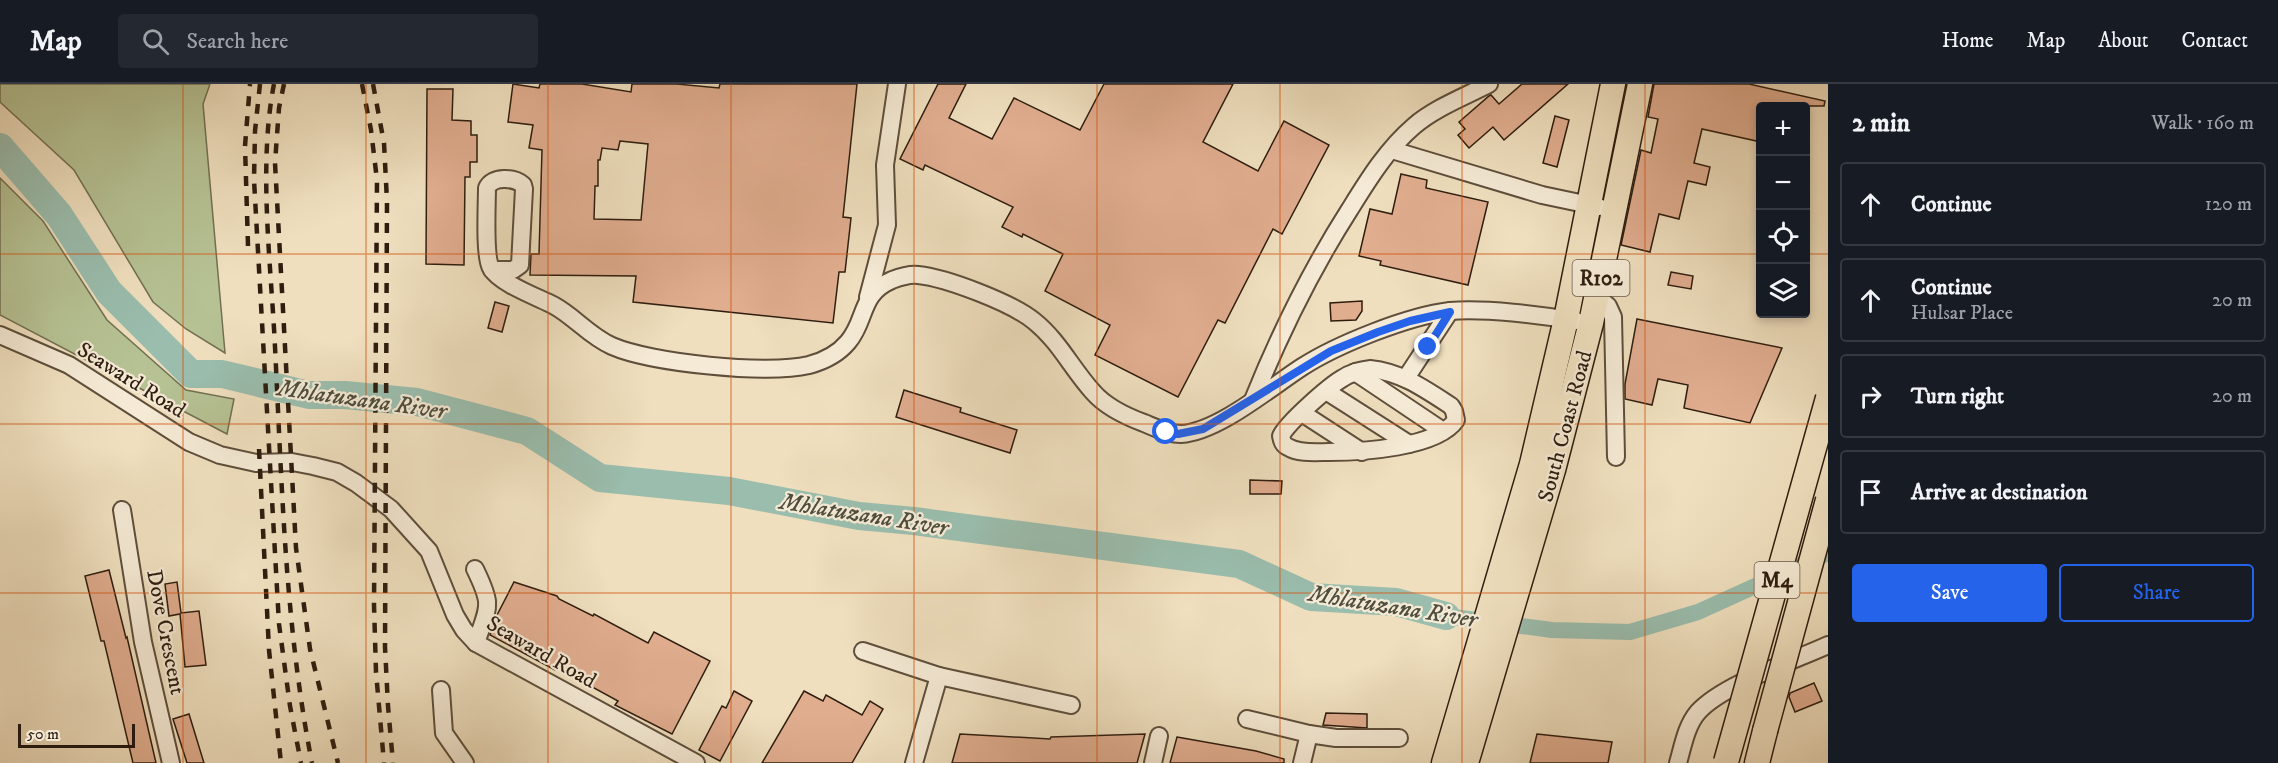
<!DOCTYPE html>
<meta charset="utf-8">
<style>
body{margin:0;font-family:"IM FELL DW Pica",serif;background:#242831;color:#f1f3f6}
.controls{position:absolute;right:18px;top:18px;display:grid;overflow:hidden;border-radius:6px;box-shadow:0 3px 9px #0003}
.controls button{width:54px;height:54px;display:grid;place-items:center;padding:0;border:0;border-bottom:2px solid #363941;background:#171b24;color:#f1f3f6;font:30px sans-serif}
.scale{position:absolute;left:18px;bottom:15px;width:117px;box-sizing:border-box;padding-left:6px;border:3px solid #2e1d0f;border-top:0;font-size:16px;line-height:21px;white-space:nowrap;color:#2e1d0f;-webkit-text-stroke:4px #f5ead5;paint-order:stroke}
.stop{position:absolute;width:18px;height:18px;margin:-14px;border:4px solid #2563eb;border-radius:50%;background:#fff}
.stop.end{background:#2563eb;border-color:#fff;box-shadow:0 2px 6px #0008}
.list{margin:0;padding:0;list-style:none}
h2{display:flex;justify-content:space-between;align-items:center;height:78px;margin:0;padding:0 24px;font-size:26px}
h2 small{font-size:20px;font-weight:400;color:#9ea1a6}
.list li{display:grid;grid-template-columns:39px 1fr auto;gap:18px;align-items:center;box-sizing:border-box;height:84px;margin:0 12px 12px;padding:0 12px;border:2px solid #363941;border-radius:6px}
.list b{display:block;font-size:22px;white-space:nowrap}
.list p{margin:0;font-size:20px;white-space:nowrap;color:#9ea1a6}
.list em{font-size:20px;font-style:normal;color:#9ea1a6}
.actions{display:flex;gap:12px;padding:18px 24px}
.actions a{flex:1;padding:14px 0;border:2px solid #2563eb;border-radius:6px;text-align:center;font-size:21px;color:#2563eb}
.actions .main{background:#2563eb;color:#fff}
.icon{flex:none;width:33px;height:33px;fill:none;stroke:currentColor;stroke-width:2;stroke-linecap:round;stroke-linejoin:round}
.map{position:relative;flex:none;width:1828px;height:679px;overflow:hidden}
header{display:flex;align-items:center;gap:36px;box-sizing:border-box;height:84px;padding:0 30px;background:#171b24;border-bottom:2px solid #363941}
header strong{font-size:28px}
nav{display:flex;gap:33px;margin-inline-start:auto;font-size:21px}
.search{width:420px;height:54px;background:#242831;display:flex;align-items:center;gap:15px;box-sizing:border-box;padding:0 21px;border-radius:6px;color:#9ea1a6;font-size:22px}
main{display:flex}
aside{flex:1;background:#171b24}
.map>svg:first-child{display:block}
.green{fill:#b6c294;stroke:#727052;stroke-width:1.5}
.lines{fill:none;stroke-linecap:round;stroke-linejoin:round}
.canal{stroke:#9abdad;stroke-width:16}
.river{stroke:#9abdad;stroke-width:28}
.building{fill:#e0ad8f;stroke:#2e1d0f;stroke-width:1.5;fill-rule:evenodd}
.minor-casing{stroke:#5e4e3b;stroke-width:20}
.highway-casing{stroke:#2e1d0f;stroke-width:27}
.minor{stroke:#f5ead5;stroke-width:16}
.highway{stroke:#efdfbe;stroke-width:24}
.rail{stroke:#2e1d0f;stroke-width:4.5;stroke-dasharray:10 10;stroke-linecap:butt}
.highway-bridge-casing{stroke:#2e1d0f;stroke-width:27;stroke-linecap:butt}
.highway-bridge{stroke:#efdfbe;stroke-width:24}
.route{stroke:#2563eb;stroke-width:8}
.grid{fill:none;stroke:#d5530c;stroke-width:1.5;stroke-opacity:0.55}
.labels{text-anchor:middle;stroke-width:4.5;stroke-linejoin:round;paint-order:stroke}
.shield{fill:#f5ead5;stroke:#6a5a4a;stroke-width:1.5}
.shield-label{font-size:21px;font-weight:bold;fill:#2e1d0f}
.street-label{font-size:22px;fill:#2e1d0f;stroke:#f5ead5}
.water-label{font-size:24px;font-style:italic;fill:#4e4d3e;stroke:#f5ead5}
</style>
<header>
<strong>Map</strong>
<div class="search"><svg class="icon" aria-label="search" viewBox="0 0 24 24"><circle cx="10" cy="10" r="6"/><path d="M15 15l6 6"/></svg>Search here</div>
<nav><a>Home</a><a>Map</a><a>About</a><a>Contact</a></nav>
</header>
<main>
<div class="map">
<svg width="1828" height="679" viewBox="0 0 1828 679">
<rect width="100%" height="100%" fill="#efdfbe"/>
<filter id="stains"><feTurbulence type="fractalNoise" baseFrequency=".00333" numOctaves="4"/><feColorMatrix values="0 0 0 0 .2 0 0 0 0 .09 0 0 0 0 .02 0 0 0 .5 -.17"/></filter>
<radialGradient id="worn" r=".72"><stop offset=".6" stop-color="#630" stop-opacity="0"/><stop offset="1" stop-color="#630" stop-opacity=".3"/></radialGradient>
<g class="green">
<polygon points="0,0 210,0 203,20 225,269 186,245 153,218 74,86 0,18"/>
<polygon points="0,94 43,137 107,236 186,306 234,315 227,350 0,231"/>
</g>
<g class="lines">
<polyline class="canal" points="1446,532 1552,546 1630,548 1698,528 1828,469"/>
<polyline class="river" points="0,63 59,131 109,208 191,290 222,290 309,311 345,311 417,318 527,347 600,394 729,407 859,432 914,437 1239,480 1311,513 1396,518 1446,532"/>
</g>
<g class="building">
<path d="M513,0l26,4 1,-4h42l49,8 1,-8h45l42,4 1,-4h137l-14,133 8,1 -6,54h-6l-6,51 -200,-21 3,-26 -106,-1 1,-21h8l3,-104 -13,-2 4,-23 -25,-3zM620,57l28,3 -7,76 -47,-1 1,-33h3v-26h2l2,-12 16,2z"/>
<polygon points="938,0 966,0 949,34 992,55 1014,14 1080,46 1104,0 1233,0 1203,58 1258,87 1284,37 1329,61 1282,150 1273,145 1225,239 1218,236 1178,313 1095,271 1110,241 1045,207 1063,170 1023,150 1022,153 1002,143 1013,123 925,81 923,86 900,75"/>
<polygon points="1522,0 1568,0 1504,56 1493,43 1469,64 1458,51 1465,45 1459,38 1489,12 1491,11 1499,20"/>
<polygon points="1654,0 1749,0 1825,17 1824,22 1761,22 1761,58 1702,45 1694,79 1710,83 1706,101 1688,97 1679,135 1659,130 1650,168 1621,161 1641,66 1651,69 1658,35 1648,33"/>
<polygon points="427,5 453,5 452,36 471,37 471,51 477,51 477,78 470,78 470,93 465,93 464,181 426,180"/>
<polygon points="1555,32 1569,36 1557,83 1543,79"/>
<polygon points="1401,90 1427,96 1426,104 1488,118 1468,201 1380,181 1381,177 1359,172 1370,125 1392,130"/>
<polygon points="1671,188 1693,192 1691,205 1668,201"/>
<polygon points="1362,217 1362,227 1356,236 1331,237 1330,219"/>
<polygon points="495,218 509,222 502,248 488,244"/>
<polygon points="1637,235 1782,264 1750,339 1684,324 1688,301 1658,295 1652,321 1625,315 1625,300"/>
<polygon points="904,306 961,324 960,328 1017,346 1010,369 896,333"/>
<polygon points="1250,396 1282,397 1281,410 1250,410"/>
<polygon points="109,486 126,554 127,553 156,679 133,679 104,557 101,557 85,492"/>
<polygon points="177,498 181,529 199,527 206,581 185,583 180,530 169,532 165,500"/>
<polygon points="514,498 557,512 559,515 593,532 594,530 648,559 654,548 710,577 672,650 615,621 618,617 556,583 555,586 490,551 496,533"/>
<polygon points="1814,599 1822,617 1795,628 1789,613 1790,609"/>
<polygon points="734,607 752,617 720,677 699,666 722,622 726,624"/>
<polygon points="804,607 823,617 826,611 862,631 870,617 883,625 852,679 762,679"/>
<polygon points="1326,629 1367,630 1367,644 1323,641"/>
<polygon points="189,630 204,679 187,679 173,635"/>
<polygon points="960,650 1050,655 1051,653 1145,650 1137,679 952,679"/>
<polygon points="1537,650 1612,658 1608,679 1530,679"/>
<polygon points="1177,653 1256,667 1284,675 1284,679 1170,679"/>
</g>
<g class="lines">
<defs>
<g id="minor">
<polyline points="1392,66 1542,111 1599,123"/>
<path d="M492,186h21l7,-5 4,-76 -1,-4c-9,-8 -31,-9 -36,3 0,16 -3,68 4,80 8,15 46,29 62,37 21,11 36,31 59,41 39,17 155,29 197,19 15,-4 29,-11 39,-23 19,-22 11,-48 44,-62 8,-3 17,-6 26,-5 29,3 94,28 116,46 25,20 38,48 59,71 13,15 32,24 51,31 12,5 24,11 37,11 37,-2 90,-47 121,-67 36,-23 106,-51 148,-56 35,-3 91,4 126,10"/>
<polyline points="868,213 887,141 885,81 897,0"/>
<polyline points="1597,213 1608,222 1613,233 1616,373"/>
<polyline points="0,251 69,281 189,358 220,371 256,379 292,378 313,382 337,388 356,399 391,425 429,467 455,531 464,546 476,559 696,679"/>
<path d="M1370,285c31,3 55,20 81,37l3,5 2,9c-19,28 -95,32 -127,32 -12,0 -30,2 -41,-5 -5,-2 -6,-6 -7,-11 6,-13 48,-50 62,-58 9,-6 17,-7 27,-9z"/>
<polyline points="1355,288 1443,347"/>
<polyline points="1406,294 1450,227"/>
<polyline points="1326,307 1409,360"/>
<path d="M1253,316c27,-67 58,-130 97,-191 18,-29 37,-60 64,-83 21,-18 50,-29 75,-42"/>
<polyline points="1302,329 1362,368"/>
<polyline points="122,426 143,558 171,679"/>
<path d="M475,485c18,37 14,36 1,74"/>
<polyline points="863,567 939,592"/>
<polyline points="441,606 444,649 465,679"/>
<polyline points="1247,635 1309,650 1336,654 1399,654"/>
<polyline points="914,679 939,592 1071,621"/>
<polyline points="1153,679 1159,652"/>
<polyline points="1302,679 1309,650"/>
<path d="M1678,679c5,-17 8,-37 20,-51 24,-27 95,-51 130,-67"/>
</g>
<g id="highway">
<polyline points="1444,679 1532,380 1566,235 1613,0"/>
<polyline points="1466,679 1553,386 1591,239 1640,0"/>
<polyline points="1757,679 1765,647"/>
</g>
</defs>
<use href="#minor" class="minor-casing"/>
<use href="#highway" class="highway-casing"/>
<use href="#minor" class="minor"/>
<use href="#highway" class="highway"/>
<g class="rail">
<polyline points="260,0 255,47 254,96 279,540 290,622 301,679"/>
<path d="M274,0c-16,82 -3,179 1,263 7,139 10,279 37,416"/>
<polyline points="284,0 279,24 275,79 296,464 310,565 338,679"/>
<polyline points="362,0 371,46 377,96 374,521 376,588 384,679"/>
<polyline points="373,0 384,59 387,117 385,563 388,622 393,679"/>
<polyline points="248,162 245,62 250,0"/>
<polyline points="259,365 269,566 281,679"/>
</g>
<defs>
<g id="highway-bridge">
<polyline points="1765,647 1828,416"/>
<polyline points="1726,678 1828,314"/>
</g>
</defs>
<use href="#highway-bridge" class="highway-bridge-casing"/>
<use href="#highway-bridge" class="highway-bridge"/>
</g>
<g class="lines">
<polyline class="route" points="1166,348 1178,350 1203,345 1331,267 1378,248 1410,237 1450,228 1428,263"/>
</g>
<path class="grid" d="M183,0v679M366,0v679M548,0v679M731,0v679M914,0v679M1097,0v679M1280,0v679M1462,0v679M1645,0v679M0,170h1760M1806,170h22M0,340h1828M0,509h1828"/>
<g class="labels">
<g class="shield">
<rect x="1572.5" y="176" width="57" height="36" rx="4.5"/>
<rect x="1754.5" y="478" width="45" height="36" rx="4.5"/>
</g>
<g class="shield-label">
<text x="1601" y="201">R102</text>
<text x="1777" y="503">M4</text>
</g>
<g class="street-label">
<text transform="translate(132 295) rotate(32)" y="8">Seaward Road</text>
<text transform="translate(1564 342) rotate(-75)" y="8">South Coast Road</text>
<text transform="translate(167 548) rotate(79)" y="8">Dove Crescent</text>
<text transform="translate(542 567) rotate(30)" y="8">Seaward Road</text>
</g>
<g class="water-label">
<text transform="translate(362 315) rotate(8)" y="8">Mhlatuzana River</text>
<text transform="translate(864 430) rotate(9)" y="8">Mhlatuzana River</text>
<text transform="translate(1393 522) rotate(9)" y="8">Mhlatuzana River</text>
</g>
</g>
<rect width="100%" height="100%" filter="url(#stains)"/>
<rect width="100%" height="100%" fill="url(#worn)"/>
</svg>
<div class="controls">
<button>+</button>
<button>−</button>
<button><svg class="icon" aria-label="locate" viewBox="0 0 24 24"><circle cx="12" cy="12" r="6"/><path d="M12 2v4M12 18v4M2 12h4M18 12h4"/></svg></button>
<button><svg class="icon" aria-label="layers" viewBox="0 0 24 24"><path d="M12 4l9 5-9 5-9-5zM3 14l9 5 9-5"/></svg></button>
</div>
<div class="scale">50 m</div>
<div class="stop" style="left:1166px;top:348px"></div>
<div class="stop end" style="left:1428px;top:263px"></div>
</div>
<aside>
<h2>2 min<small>Walk · 160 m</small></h2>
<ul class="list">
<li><svg class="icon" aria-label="ahead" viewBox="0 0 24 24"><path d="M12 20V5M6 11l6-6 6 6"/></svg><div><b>Continue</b></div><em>120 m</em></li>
<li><svg class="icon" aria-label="ahead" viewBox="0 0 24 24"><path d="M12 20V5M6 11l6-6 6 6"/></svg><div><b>Continue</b><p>Hulsar Place</p></div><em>20 m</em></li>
<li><svg class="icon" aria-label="right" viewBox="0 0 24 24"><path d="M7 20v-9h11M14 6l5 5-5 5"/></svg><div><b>Turn right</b></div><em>20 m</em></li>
<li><svg class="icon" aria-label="arrive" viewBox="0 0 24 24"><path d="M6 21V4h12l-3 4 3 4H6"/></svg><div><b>Arrive at destination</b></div></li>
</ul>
<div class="actions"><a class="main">Save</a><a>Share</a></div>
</aside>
</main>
